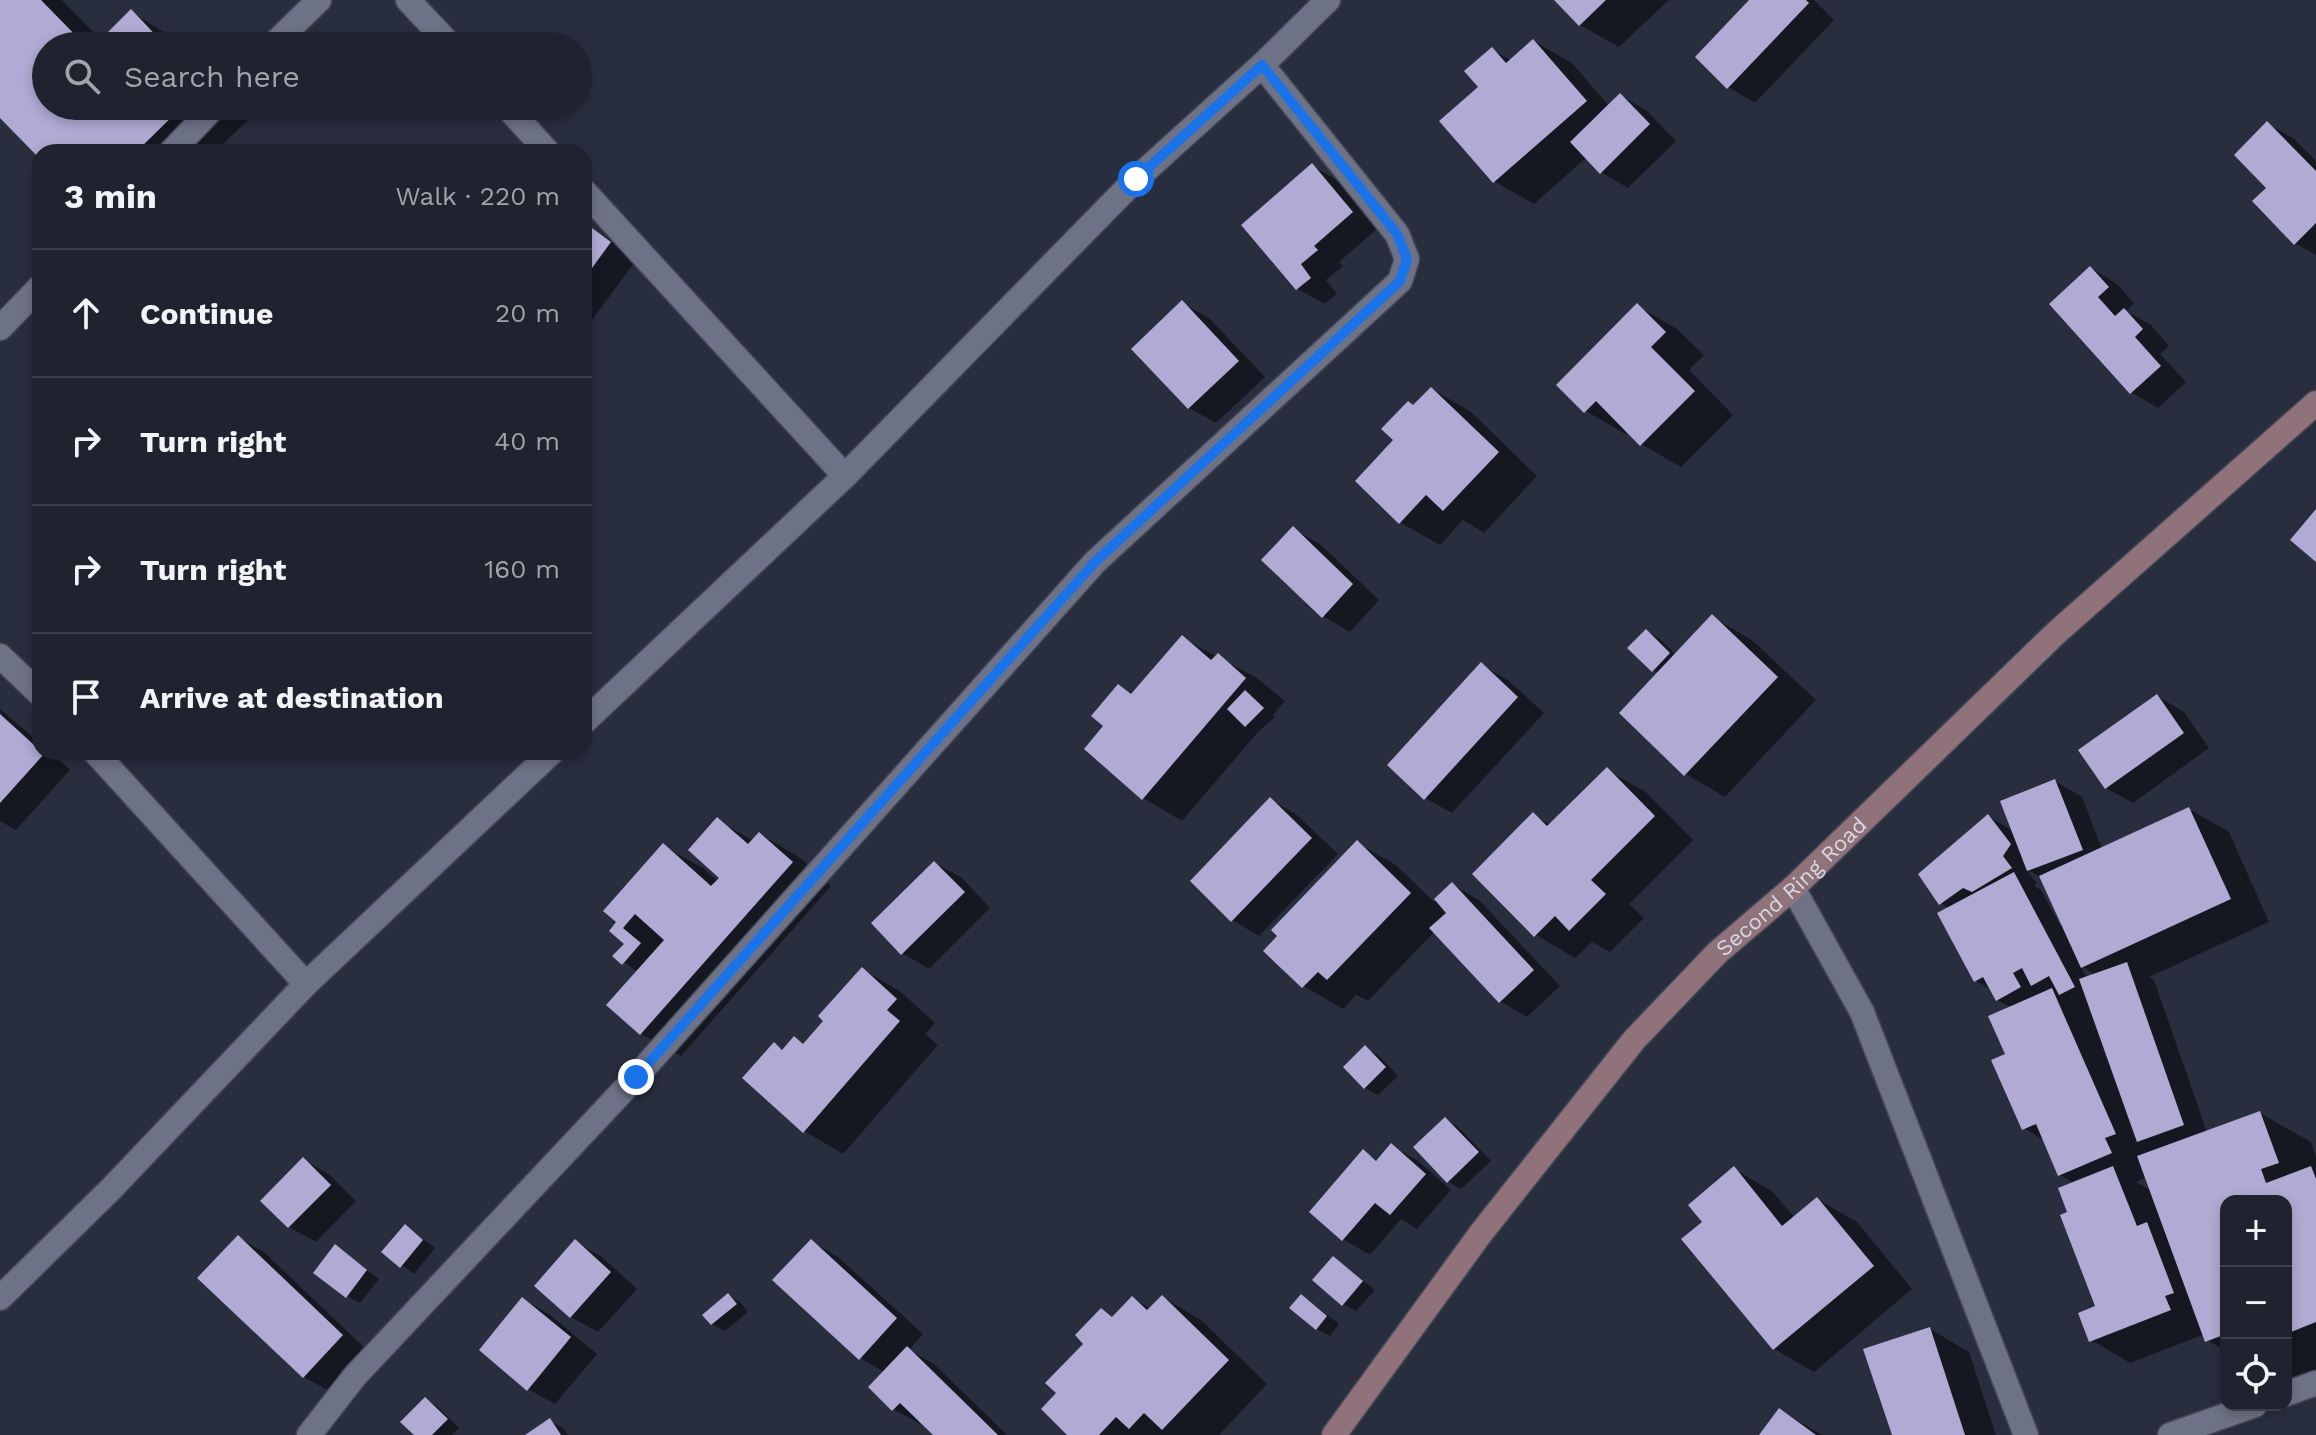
<!DOCTYPE html>
<meta charset="utf-8">
<style>
body{margin:0;font-family:"Work Sans",sans-serif;background:#2c2f3b;color:#f1f3f6}
.controls{position:absolute;right:24px;bottom:24px;display:grid;overflow:hidden;border-radius:16px;box-shadow:0 4px 12px #0003}
.controls button{width:72px;height:72px;display:grid;place-items:center;padding:0;border:0;border-bottom:2px solid #3c3f4b;background:#1f222f;color:#f1f3f6;font:40px sans-serif}
.stop{position:absolute;width:24px;height:24px;margin:-18px;border:6px solid #1a73e8;border-radius:50%;background:#fff}
.stop.end{background:#1a73e8;border-color:#fff;box-shadow:0 2px 8px #0008}
.list{margin:0;padding:0;list-style:none}
h2{display:flex;justify-content:space-between;align-items:center;height:104px;margin:0;padding:0 32px;font-size:34px}
h2 small{font-size:26px;font-weight:400;color:#a1a4aa}
.list li{display:grid;grid-template-columns:52px 1fr auto;gap:24px;align-items:center;box-sizing:border-box;height:128px;padding:0 32px;border-top:2px solid #3c3f4b}
.list b{display:block;font-size:30px;white-space:nowrap}
.list em{font-size:26px;font-style:normal;color:#a1a4aa}
.icon{flex:none;width:44px;height:44px;fill:none;stroke:currentColor;stroke-width:2;stroke-linecap:round;stroke-linejoin:round}
.map{position:relative;flex:none;width:2316px;height:1435px;overflow:hidden}
.search{position:absolute;background:#1f222f;box-shadow:0 4px 12px #0003;left:32px;top:32px;width:560px;height:88px;display:flex;align-items:center;gap:20px;box-sizing:border-box;padding:0 28px;border-radius:44px;color:#a1a4aa;font-size:30px}
.panel{position:absolute;background:#1f222f;box-shadow:0 4px 12px #0003;left:32px;top:144px;width:560px;height:616px;border-radius:24px}
.map>svg:first-child{display:block}
.shadow{fill:#0007;fill-rule:evenodd}
.building{fill:#b1aad4}
.lines{fill:none;stroke-linecap:round;stroke-linejoin:round}
.street-casing{stroke:#454957;stroke-width:27}
.secondary-casing{stroke:#454957;stroke-width:27}
.street{stroke:#6d7286;stroke-width:24}
.secondary{stroke:#8f727a;stroke-width:24}
.route{stroke:#1a73e8;stroke-width:10}
.labels{text-anchor:middle;stroke-width:8;stroke-linejoin:round;paint-order:stroke}
.street-label{font-size:22px;fill:#d6d9e4;stroke:#202434}
</style>
<div class="map">
<svg width="2316" height="1435" viewBox="0 0 2316 1435">
<rect width="100%" height="100%" fill="#292e3f"/>
<g class="shadow">
<polygon points="0,0 62,0 102,41 131,12 187,46 46,46 46,106 244,106 253,115 215,152 40,152 40,156 0,115"/>
<polygon points="1557,0 1669,0 1619,47 1580,25"/>
<polygon points="1752,0 1814,0 1834,20 1755,103 1728,87"/>
<polygon points="1534,41 1573,64 1609,106 1620,95 1647,111 1676,141 1628,188 1601,172 1587,157 1534,204 1494,181 1481,87 1492,50 1511,60"/>
<polygon points="2268,124 2294,139 2316,161 2316,255 2295,243 2269,188"/>
<polygon points="1312,166 1339,181 1378,228 1339,262 1343,266 1326,280 1337,294 1324,304 1298,289"/>
<polygon points="584,222 637,259 584,331"/>
<polygon points="2091,268 2117,284 2134,303 2126,311 2151,325 2169,346 2160,354 2186,382 2158,408 2131,392 2051,304"/>
<polygon points="1182,303 1209,318 1265,377 1216,423 1189,408"/>
<polygon points="1637,306 1677,329 1704,355 1689,370 1733,415 1681,467 1641,444 1628,431 1625,434 1586,411"/>
<polygon points="1432,389 1471,412 1537,476 1484,533 1463,520 1440,545 1401,523 1357,481 1396,440 1415,407"/>
<polygon points="1293,529 1320,544 1379,600 1350,632 1323,616"/>
<polygon points="1712,617 1752,640 1816,700 1725,797 1686,774 1622,713 1659,673 1653,670 1647,631 1660,639 1676,655"/>
<polygon points="1182,638 1257,678 1285,701 1273,715 1275,717 1258,732 1182,821 1143,798 1106,726 1119,686 1133,695"/>
<polygon points="1481,665 1508,680 1544,713 1452,813 1425,798"/>
<polygon points="2157,696 2184,712 2209,748 2133,803 2106,788"/>
<polygon points="0,709 40,743 40,752 50,752 70,770 16,830 0,821"/>
<polygon points="1607,770 1646,792 1693,840 1629,904 1644,918 1610,952 1592,942 1575,958 1536,935 1533,815 1551,825"/>
<path d="M2055,781l27,16 20,52 87,-40 40,23 40,90 -120,55 5,3 53,152 53,-19 51,29 5,15v229l-30,1v-186h-60v150l-19,-11 -2,-6 -75,29 -39,-23 6,-33 -27,-94 5,-29 -15,-9 -15,-34 -21,-13 -16,-73 4,-47 -15,-8 -5,-10 -16,-9 -26,-72 -9,-6 47,-87 25,15zM2026,869l16,9 21,45 -3,2 -19,-35 -7,-4 3,-2zM2081,966l15,9 -9,3zM2147,1177l5,14 -16,-9z"/>
<polygon points="1271,800 1297,815 1338,854 1259,936 1232,920"/>
<polygon points="717,820 754,841 760,834 799,857 831,886 681,1056 641,1034 609,1004 638,972 615,956 627,944 612,930 663,846 703,868 718,882 722,878"/>
<polygon points="1357,843 1396,865 1434,902 1452,884 1479,900 1560,986 1527,1017 1500,1001 1435,931 1368,1001 1356,995 1343,1009 1304,986 1280,936"/>
<polygon points="935,863 962,878 990,908 929,969 902,953"/>
<polygon points="862,969 901,992 935,1023 925,1034 938,1045 843,1154 804,1131 774,1044 784,1050 794,1039 805,1045 826,1021"/>
<polygon points="1365,1048 1378,1055 1398,1076 1378,1095 1365,1088 1346,1067"/>
<polygon points="1445,1119 1458,1127 1491,1161 1461,1189 1449,1182 1416,1147"/>
<polygon points="1391,1146 1418,1161 1451,1190 1417,1229 1401,1219 1370,1255 1343,1239 1363,1152 1378,1161"/>
<polygon points="304,1160 330,1175 356,1201 316,1242 289,1227"/>
<polygon points="1734,1169 1773,1192 1795,1218 1817,1199 1857,1222 1912,1289 1814,1372 1774,1349"/>
<polygon points="405,1226 435,1248 414,1274 384,1252"/>
<polygon points="238,1237 265,1253 369,1352 331,1392 304,1377 200,1278"/>
<polygon points="811,1241 838,1257 923,1334 909,1350 934,1364 1007,1435 936,1435 922,1422 920,1424 893,1409 884,1372 860,1358"/>
<polygon points="575,1242 602,1257 637,1289 598,1332 571,1317"/>
<polygon points="335,1247 379,1279 360,1303 347,1296"/>
<polygon points="1334,1258 1375,1290 1356,1311 1343,1304"/>
<polygon points="728,1295 741,1303 748,1312 725,1331 712,1324"/>
<polygon points="1302,1296 1339,1324 1330,1336 1317,1329"/>
<polygon points="1162,1297 1201,1320 1267,1384 1219,1435 1070,1435 1059,1393 1101,1310 1114,1318 1132,1298 1151,1309"/>
<polygon points="523,1299 550,1315 597,1354 555,1404 528,1389"/>
<polygon points="1930,1329 1969,1352 1996,1435 1894,1435"/>
<polygon points="425,1399 438,1407 459,1428 452,1435 417,1435"/>
<polygon points="1780,1410 1822,1435 1762,1435"/>
<polygon points="550,1421 563,1428 568,1435 528,1435"/>
</g>
<g class="building">
<polygon points="0,0 41,0 86,46 46,46 46,106 183,106 136,152 40,152 40,159 0,118"/>
<polygon points="1554,0 1606,0 1579,26"/>
<polygon points="1749,0 1806,0 1809,3 1727,89 1695,57"/>
<polygon points="131,9 166,46 94,46"/>
<polygon points="1533,39 1587,101 1493,183 1439,121 1478,87 1464,71 1492,47 1506,63"/>
<polygon points="1620,93 1650,124 1600,174 1570,142"/>
<polygon points="2267,121 2316,171 2316,223 2294,245 2252,201 2266,188 2234,155"/>
<polygon points="1312,163 1353,212 1314,246 1318,250 1301,264 1311,278 1296,290 1241,225"/>
<polygon points="584,222 611,242 584,279"/>
<polygon points="2090,266 2109,287 2098,297 2115,316 2124,308 2143,329 2135,337 2161,366 2130,394 2049,304"/>
<polygon points="1182,300 1239,361 1188,409 1131,349"/>
<polygon points="1637,303 1666,332 1651,347 1695,391 1640,446 1596,401 1584,413 1556,385"/>
<polygon points="1431,387 1499,452 1443,511 1426,495 1399,524 1355,481 1393,440 1381,429 1408,401 1413,405"/>
<polygon points="2316,509 2316,562 2290,540"/>
<polygon points="1293,526 1353,584 1322,618 1261,560"/>
<polygon points="1712,614 1778,677 1684,776 1619,713"/>
<polygon points="1646,629 1670,653 1652,672 1627,648"/>
<polygon points="1182,635 1211,660 1218,653 1246,678 1142,800 1084,749 1103,726 1091,716 1118,684 1131,694"/>
<polygon points="1481,662 1518,697 1424,800 1387,765"/>
<polygon points="1245,690 1264,708 1245,727 1227,709"/>
<polygon points="2157,694 2184,733 2105,789 2078,750"/>
<polygon points="0,714 44,754 0,803"/>
<polygon points="1607,767 1655,816 1591,880 1606,894 1569,931 1555,916 1534,937 1472,874 1533,812 1547,826"/>
<polygon points="2055,779 2083,850 2027,871 2000,801"/>
<polygon points="1270,797 1312,838 1231,922 1190,881"/>
<polygon points="2189,807 2231,899 2081,968 2039,876"/>
<polygon points="1988,814 2011,844 2003,856 2012,868 1972,892 1963,888 1939,905 1918,874"/>
<polygon points="717,817 748,844 759,832 793,862 640,1035 606,1005 664,940 635,914 623,928 641,943 622,965 612,956 624,944 609,931 616,922 603,911 663,843 711,886 719,878 688,850"/>
<polygon points="1357,840 1411,893 1327,980 1318,972 1302,988 1263,951 1277,936 1271,930"/>
<polygon points="934,861 965,892 901,955 871,923"/>
<polygon points="2014,872 2075,987 2059,995 2049,976 2031,986 2022,968 2013,973 2021,987 1996,1001 1983,977 1974,982 1937,913"/>
<polygon points="1452,882 1534,970 1499,1003 1429,928 1446,913 1434,899"/>
<polygon points="2127,962 2184,1125 2137,1142 2079,979"/>
<polygon points="862,967 897,999 887,1010 900,1021 803,1133 742,1078 774,1042 782,1050 794,1036 803,1044 823,1021 818,1016"/>
<polygon points="2052,988 2116,1134 2105,1138 2112,1153 2058,1176 2036,1124 2022,1130 1991,1060 2005,1054 1988,1016"/>
<polygon points="1365,1045 1386,1067 1364,1089 1343,1067"/>
<polygon points="2260,1111 2279,1163 2261,1169 2266,1183 2311,1166 2316,1179 2316,1322 2286,1334 2286,1201 2226,1201 2226,1334 2205,1342 2137,1156"/>
<polygon points="1445,1117 1479,1152 1447,1183 1413,1147"/>
<polygon points="1391,1143 1426,1174 1390,1215 1375,1203 1342,1241 1309,1212 1363,1149 1376,1161"/>
<polygon points="303,1157 331,1185 288,1228 260,1201"/>
<polygon points="1734,1166 1782,1226 1817,1197 1874,1266 1773,1350 1681,1239 1702,1222 1688,1205"/>
<polygon points="2113,1166 2137,1226 2147,1222 2174,1293 2165,1296 2171,1310 2089,1342 2078,1313 2095,1306 2060,1215 2067,1212 2058,1188"/>
<polygon points="405,1224 423,1240 400,1268 381,1252"/>
<polygon points="238,1235 343,1335 303,1378 197,1278"/>
<polygon points="575,1239 611,1272 570,1318 534,1286"/>
<polygon points="811,1239 897,1318 859,1360 772,1280"/>
<polygon points="335,1244 367,1270 346,1298 313,1273"/>
<polygon points="1333,1256 1363,1281 1342,1306 1312,1280"/>
<polygon points="728,1293 737,1304 711,1325 702,1315"/>
<polygon points="1301,1294 1327,1316 1316,1330 1289,1308"/>
<polygon points="1162,1295 1229,1360 1162,1430 1144,1413 1129,1429 1116,1417 1099,1435 1067,1435 1041,1409 1056,1393 1045,1383 1083,1344 1075,1335 1101,1308 1112,1317 1132,1296 1147,1310"/>
<polygon points="522,1297 571,1337 527,1391 479,1350"/>
<polygon points="1930,1327 1965,1435 1892,1435 1863,1349"/>
<polygon points="907,1346 998,1435 933,1435 900,1403 892,1411 868,1387"/>
<polygon points="425,1397 448,1419 432,1435 414,1435 400,1422"/>
<polygon points="1779,1408 1816,1435 1759,1435"/>
<polygon points="550,1418 561,1435 525,1435"/>
</g>
<g class="lines">
<defs>
<g id="street">
<polyline points="408,0 451,46"/>
<polyline points="272,46 319,0"/>
<polyline points="506,106 548,152"/>
<polyline points="171,152 215,106"/>
<polyline points="584,191 845,476"/>
<polyline points="0,328 40,287"/>
<polyline points="0,656 40,694"/>
<polyline points="584,722 845,476 1136,179 1262,65 1328,0"/>
<polyline points="95,752 306,984"/>
<polyline points="1793,888 1862,1012 2026,1435"/>
<polyline points="0,1298 111,1189 306,984 552,752"/>
<polyline points="2286,1394 2316,1383"/>
<polyline points="309,1435 355,1376 636,1077 1095,562 1400,281 1407,259 1397,234 1262,65"/>
<polyline points="2170,1435 2255,1405"/>
</g>
<g id="secondary">
<path id="s1" d="M1334,1435l147,-202 153,-193 83,-87 76,-65 263,-255 260,-230"/>
</g>
</defs>
<use href="#street" class="street-casing"/>
<use href="#secondary" class="secondary-casing"/>
<use href="#street" class="street"/>
<use href="#secondary" class="secondary"/>
</g>
<g class="lines">
<polyline class="route" points="636,1077 1095,562 1400,281 1407,259 1397,234 1262,65 1136,179"/>
</g>
<g class="labels">
<g class="street-label">
<text dy="8" stroke="none"><textPath href="#s1" startOffset="716">Second Ring Road</textPath></text>
</g>
</g>
</svg>
<div class="controls">
<button>+</button>
<button>−</button>
<button><svg class="icon" aria-label="locate" viewBox="0 0 24 24"><circle cx="12" cy="12" r="6"/><path d="M12 2v4M12 18v4M2 12h4M18 12h4"/></svg></button>
</div>
<div class="stop" style="left:1136px;top:179px"></div>
<div class="stop end" style="left:636px;top:1077px"></div>
<div class="search"><svg class="icon" aria-label="search" viewBox="0 0 24 24"><circle cx="10" cy="10" r="6"/><path d="M15 15l6 6"/></svg>Search here</div>
<section class="panel">
<h2>3 min<small>Walk · 220 m</small></h2>
<ul class="list">
<li><svg class="icon" aria-label="ahead" viewBox="0 0 24 24"><path d="M12 20V5M6 11l6-6 6 6"/></svg><div><b>Continue</b></div><em>20 m</em></li>
<li><svg class="icon" aria-label="right" viewBox="0 0 24 24"><path d="M7 20v-9h11M14 6l5 5-5 5"/></svg><div><b>Turn right</b></div><em>40 m</em></li>
<li><svg class="icon" aria-label="right" viewBox="0 0 24 24"><path d="M7 20v-9h11M14 6l5 5-5 5"/></svg><div><b>Turn right</b></div><em>160 m</em></li>
<li><svg class="icon" aria-label="arrive" viewBox="0 0 24 24"><path d="M6 21V4h12l-3 4 3 4H6"/></svg><div><b>Arrive at destination</b></div></li>
</ul>
</section>
</div>
